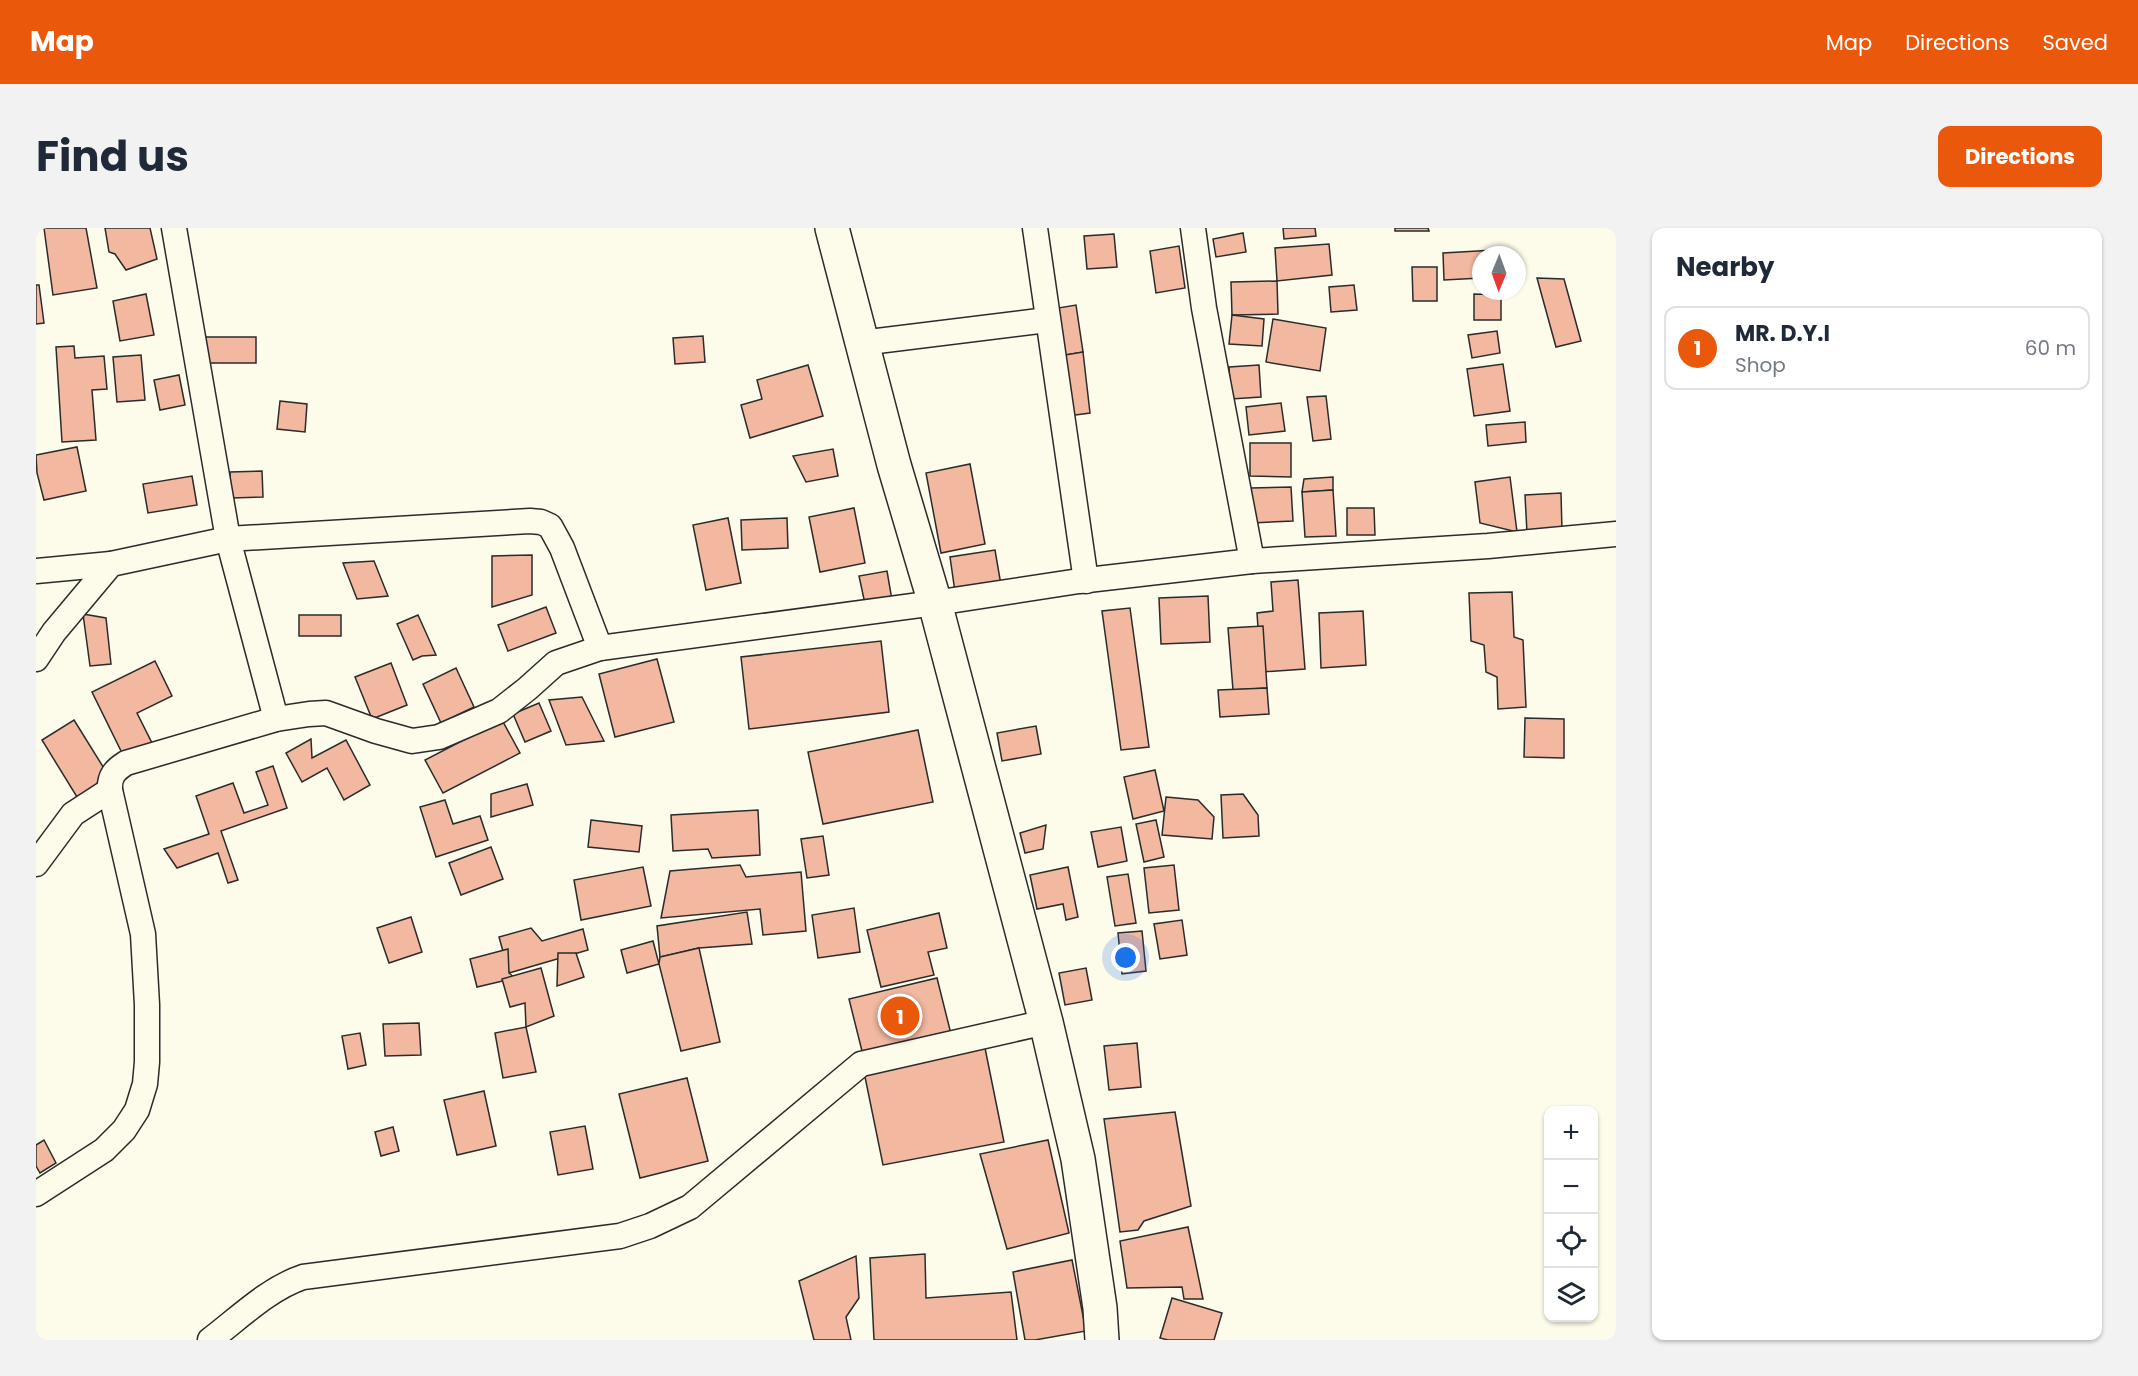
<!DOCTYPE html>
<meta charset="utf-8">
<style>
body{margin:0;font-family:Poppins,sans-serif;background:#f2f2f3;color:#1f2937}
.controls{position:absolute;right:18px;bottom:18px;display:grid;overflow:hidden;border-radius:12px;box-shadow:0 2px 4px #0004}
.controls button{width:54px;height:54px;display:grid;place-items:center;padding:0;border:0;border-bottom:2px solid #e0e1e3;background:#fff;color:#1f2937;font:30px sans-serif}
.compass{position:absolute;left:1436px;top:18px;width:54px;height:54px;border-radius:50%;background:#fff;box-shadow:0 2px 4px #0004;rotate:181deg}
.you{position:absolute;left:1090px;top:730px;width:21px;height:21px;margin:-15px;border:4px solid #fff;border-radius:50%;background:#1a73e8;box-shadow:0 0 0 9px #1a73e833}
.badge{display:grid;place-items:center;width:39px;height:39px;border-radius:50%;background:#ea580c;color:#fff;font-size:20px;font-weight:700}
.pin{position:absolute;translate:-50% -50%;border:3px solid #fff;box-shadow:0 2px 6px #0006}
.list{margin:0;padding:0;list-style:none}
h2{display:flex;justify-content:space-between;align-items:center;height:78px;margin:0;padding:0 24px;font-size:26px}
h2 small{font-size:20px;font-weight:400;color:#747a83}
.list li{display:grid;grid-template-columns:39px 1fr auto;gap:18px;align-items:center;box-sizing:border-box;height:84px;margin:0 12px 12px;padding:0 12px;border:2px solid #e0e1e3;border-radius:12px}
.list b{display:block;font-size:22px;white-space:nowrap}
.list p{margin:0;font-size:20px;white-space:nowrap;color:#747a83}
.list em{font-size:20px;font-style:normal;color:#747a83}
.icon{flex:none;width:33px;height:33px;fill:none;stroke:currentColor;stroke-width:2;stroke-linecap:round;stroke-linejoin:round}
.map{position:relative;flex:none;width:1580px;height:1112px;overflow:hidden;border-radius:12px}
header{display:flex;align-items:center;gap:36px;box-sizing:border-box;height:84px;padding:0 30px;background:#ea580c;color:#fff}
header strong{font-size:28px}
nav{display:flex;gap:33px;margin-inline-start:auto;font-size:21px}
.intro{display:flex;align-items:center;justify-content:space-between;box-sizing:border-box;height:144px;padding:0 36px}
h1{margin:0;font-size:42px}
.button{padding:15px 27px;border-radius:12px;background:#ea580c;color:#fff;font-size:21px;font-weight:700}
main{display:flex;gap:36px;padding:0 36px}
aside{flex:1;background:#fff;border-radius:12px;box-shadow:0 2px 4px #0004}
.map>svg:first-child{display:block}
.building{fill:#f2b8a0;stroke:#2b2b2b;stroke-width:1.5}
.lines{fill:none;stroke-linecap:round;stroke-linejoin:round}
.minor-casing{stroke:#2b2b2b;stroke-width:27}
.primary-casing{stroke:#2b2b2b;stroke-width:36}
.minor{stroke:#fdfbea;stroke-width:24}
.primary{stroke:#fdfbea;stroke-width:33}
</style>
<header>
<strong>Map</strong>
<nav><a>Map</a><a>Directions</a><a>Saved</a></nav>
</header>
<div class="intro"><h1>Find us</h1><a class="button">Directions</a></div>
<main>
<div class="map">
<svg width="1580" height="1112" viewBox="0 0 1580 1112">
<rect width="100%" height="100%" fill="#fdfbea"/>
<g class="building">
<polygon points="8,0 50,0 61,60 17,67"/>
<polygon points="69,0 114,0 121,31 90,42 79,26 73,24"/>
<polygon points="1247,0 1279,0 1280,8 1248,11"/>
<polygon points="1359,0 1392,0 1393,3 1359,3"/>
<polygon points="1207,5 1210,24 1180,29 1177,11"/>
<polygon points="1078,6 1081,39 1051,41 1048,8"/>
<polygon points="1293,16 1296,47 1241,53 1239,20"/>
<polygon points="1143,18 1149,60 1120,65 1114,23"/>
<polygon points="1459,22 1460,27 1445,27 1445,50 1408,52 1407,25"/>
<polygon points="1376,39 1401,39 1401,73 1377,73"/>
<polygon points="1501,50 1528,51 1545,113 1520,119"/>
<polygon points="1241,53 1242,86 1196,87 1195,54"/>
<polygon points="0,57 3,57 8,95 0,96"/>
<polygon points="1318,57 1321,82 1295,84 1293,59"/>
<polygon points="110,66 118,107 84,113 77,73"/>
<polygon points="1438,66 1465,67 1465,92 1438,92"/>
<polygon points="1040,77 1047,124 1023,128 1016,81"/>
<polygon points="1196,87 1228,91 1226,118 1193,116"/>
<polygon points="1237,91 1290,100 1284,143 1230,134"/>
<polygon points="1461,103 1464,125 1436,130 1432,107"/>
<polygon points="667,108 669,134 639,136 637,110"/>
<rect x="169" y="109" width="51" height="26"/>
<polygon points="38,118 39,130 68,128 71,161 56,162 60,212 26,214 20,119"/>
<polygon points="1047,124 1054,185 1032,188 1023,128"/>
<polygon points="105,127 109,172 81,174 77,129"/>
<polygon points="1467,136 1474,183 1438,188 1431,141"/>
<polygon points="772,137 787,188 714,210 705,177 726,171 721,152"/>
<polygon points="1223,137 1225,169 1195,171 1193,139"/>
<polygon points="143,147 149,177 124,182 118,152"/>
<polygon points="1290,168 1295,211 1277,213 1271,169"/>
<polygon points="244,173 271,176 269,204 241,201"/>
<polygon points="1245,175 1249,203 1213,207 1210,179"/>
<polygon points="1489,194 1490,214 1452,218 1450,197"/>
<polygon points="1214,215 1255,215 1255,249 1214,248"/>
<polygon points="41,219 50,263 8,272 1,245 0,227"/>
<polygon points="797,221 802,248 770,254 757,228"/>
<polygon points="934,236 949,316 905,325 890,245"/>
<polygon points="226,243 227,269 195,270 194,244"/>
<polygon points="156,248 161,277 112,285 107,256"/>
<polygon points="1297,249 1297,262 1266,264 1268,251"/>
<polygon points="1474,249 1481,304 1444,295 1439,254"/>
<polygon points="1255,259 1257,293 1216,295 1215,260"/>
<polygon points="1297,262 1300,308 1269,309 1266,264"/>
<polygon points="1525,265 1526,303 1491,305 1489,267"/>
<polygon points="818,280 829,335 784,344 773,289"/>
<polygon points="1311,280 1338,280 1339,307 1311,307"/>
<polygon points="692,290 705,355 670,362 657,297"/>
<polygon points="751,290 752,320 706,322 705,292"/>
<polygon points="959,322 965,357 919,364 914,329"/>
<polygon points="496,327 496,367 456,379 456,328"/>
<polygon points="338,333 352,368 321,371 307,335"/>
<polygon points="851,343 856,372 829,376 823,348"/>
<polygon points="1262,352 1269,441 1225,444 1221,385 1237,383 1235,354"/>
<polygon points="1476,364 1478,409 1487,412 1490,479 1462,481 1461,449 1450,444 1448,417 1435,413 1433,365"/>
<polygon points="1172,368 1174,414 1125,416 1123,370"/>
<polygon points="510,379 520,405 472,423 462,397"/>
<polygon points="1094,380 1113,519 1085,522 1066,383"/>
<polygon points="1327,383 1330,437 1285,440 1283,385"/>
<polygon points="47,386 70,390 75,436 54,438"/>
<rect x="263" y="387" width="42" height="21"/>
<polygon points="382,387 400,427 386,428 377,432 361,396"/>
<polygon points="1227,398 1231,460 1197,462 1192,400"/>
<polygon points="845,413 853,484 713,501 705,429"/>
<polygon points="621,431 638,494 579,509 563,446"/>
<polygon points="119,433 136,468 101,485 116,515 88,529 56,464"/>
<polygon points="355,435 371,477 336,491 319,449"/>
<polygon points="420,440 438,479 405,495 387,456"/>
<polygon points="1231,460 1233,486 1184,489 1182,462"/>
<polygon points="546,469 568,513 530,517 513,472"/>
<polygon points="503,475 515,503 489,514 477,486"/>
<polygon points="1489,490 1528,491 1528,530 1488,529"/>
<polygon points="38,492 74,550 41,569 6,512"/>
<polygon points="466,492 484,525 407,565 389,532"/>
<polygon points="1000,498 1005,526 966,533 961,505"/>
<polygon points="882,502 897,574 787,596 772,524"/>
<polygon points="275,511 276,530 310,512 334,557 308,572 291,540 266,554 250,525"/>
<polygon points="237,538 251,580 185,603 202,652 192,655 182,625 141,640 128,621 173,606 160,568 197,555 208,585 232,577 220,544"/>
<polygon points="1119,542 1128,583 1097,591 1088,549"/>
<polygon points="491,556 497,577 455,589 455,566"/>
<polygon points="1207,566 1222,587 1223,608 1187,610 1185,567"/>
<polygon points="1130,569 1162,572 1178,589 1176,611 1126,607"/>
<polygon points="409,572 417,596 444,588 452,612 400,629 384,579"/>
<polygon points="722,582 724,627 676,630 672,621 637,623 635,587"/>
<polygon points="555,592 606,598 603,624 552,619"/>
<polygon points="1120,592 1128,629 1108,634 1100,596"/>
<polygon points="1010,597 1007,621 989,625 984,605"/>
<polygon points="1085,599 1091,633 1062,639 1055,604"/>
<polygon points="787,608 793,647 771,650 765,611"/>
<polygon points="455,619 467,651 425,667 413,635"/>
<polygon points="704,637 710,649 765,644 770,703 727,707 724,681 625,690 634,643"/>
<polygon points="1138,637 1143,682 1113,685 1108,640"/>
<polygon points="607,639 615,678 545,692 538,652"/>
<polygon points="1032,639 1042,689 1030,692 1027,676 1001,681 994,647"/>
<polygon points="1092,646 1100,695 1079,698 1071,649"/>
<polygon points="818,680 824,724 782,730 776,687"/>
<polygon points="711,684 716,716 663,720 624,729 621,698"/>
<polygon points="903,685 911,720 892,724 898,747 845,759 831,702"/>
<polygon points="375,689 386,724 353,735 341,700"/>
<polygon points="1146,692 1151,727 1124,731 1118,696"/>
<polygon points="495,700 506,713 547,701 552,722 473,745 463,709"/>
<polygon points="1106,703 1110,743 1086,746 1082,705"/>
<polygon points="617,713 623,736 591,745 585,722"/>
<polygon points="663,720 684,814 645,823 623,736 624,729"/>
<polygon points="472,721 473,745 479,750 441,759 434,731"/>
<polygon points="522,725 540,725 548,749 521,758"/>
<polygon points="505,740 518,788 490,799 489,775 474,779 466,751"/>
<polygon points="1050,740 1056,772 1029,777 1023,745"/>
<polygon points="901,750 915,806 827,827 813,771"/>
<polygon points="383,795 385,827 349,828 347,796"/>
<polygon points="490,799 500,844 467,850 459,805"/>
<polygon points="324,805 330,837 312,841 306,808"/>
<polygon points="1101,815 1105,859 1073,862 1068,818"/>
<polygon points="949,820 968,914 847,937 828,844"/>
<polygon points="651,850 672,933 604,950 583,866"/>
<polygon points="448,863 460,918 421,927 408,872"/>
<polygon points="1139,884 1155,978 1108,993 1102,1002 1084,1004 1068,891"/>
<polygon points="549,898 557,941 522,947 514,904"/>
<polygon points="357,899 363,923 345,928 339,904"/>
<polygon points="8,912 20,935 4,945 0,938 0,917"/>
<polygon points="1012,912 1033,1005 971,1021 944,926"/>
<polygon points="1152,999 1167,1071 1148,1071 1146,1059 1091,1060 1084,1013"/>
<polygon points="889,1026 890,1070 975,1064 981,1112 838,1112 834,1030"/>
<polygon points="820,1028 823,1070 810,1089 815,1112 778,1112 763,1053"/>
<polygon points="1036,1032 1050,1103 999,1112 989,1112 977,1044"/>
<polygon points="1136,1070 1186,1085 1178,1112 1132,1112 1124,1110"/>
</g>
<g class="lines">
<defs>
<g id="minor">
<polyline points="138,0 192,311 240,491"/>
<polyline points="999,0 1050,353"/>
<polyline points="1157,0 1168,80 1216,333"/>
<polyline points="825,115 1011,92"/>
<polyline points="0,343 75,336"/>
<polyline points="0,431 18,404 75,336 192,311 494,293 505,294 514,298 526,320 564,420"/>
<polyline points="0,636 37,586 74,562"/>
<path d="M0,966l68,-44 20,-20 13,-20 8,-26 2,-22v-57l-4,-71 -33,-144c-1,-14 5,-20 16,-27l150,-44 33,-5 17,-1 50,18 36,10 27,-4 60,-26 28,-22 29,-26 44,-15 335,-45 144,-22 173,-20 236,-15 128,-12"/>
<path d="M174,1112c29,-22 58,-51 93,-63l317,-41 30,-10 40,-19 171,-143 185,-42"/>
</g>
<polyline id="primary" points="796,0 858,237 899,375 1010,794 1042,931 1064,1080 1066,1112"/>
</defs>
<use href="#minor" class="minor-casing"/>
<use href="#primary" class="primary-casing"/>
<use href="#minor" class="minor"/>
<use href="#primary" class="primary"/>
</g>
</svg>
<div class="controls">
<button>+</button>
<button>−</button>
<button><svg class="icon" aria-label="locate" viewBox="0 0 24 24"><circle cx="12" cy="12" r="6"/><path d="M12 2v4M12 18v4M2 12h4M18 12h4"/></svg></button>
<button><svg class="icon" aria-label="layers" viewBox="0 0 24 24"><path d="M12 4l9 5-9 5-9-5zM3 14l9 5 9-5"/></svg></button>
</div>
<svg class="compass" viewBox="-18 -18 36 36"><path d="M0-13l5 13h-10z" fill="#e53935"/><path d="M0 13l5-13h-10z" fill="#747a83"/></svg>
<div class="you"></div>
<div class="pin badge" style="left:864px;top:788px">1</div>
</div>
<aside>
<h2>Nearby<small></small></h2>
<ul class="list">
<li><span class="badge">1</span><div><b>MR. D.Y.I</b><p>Shop</p></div><em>60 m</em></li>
</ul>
</aside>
</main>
